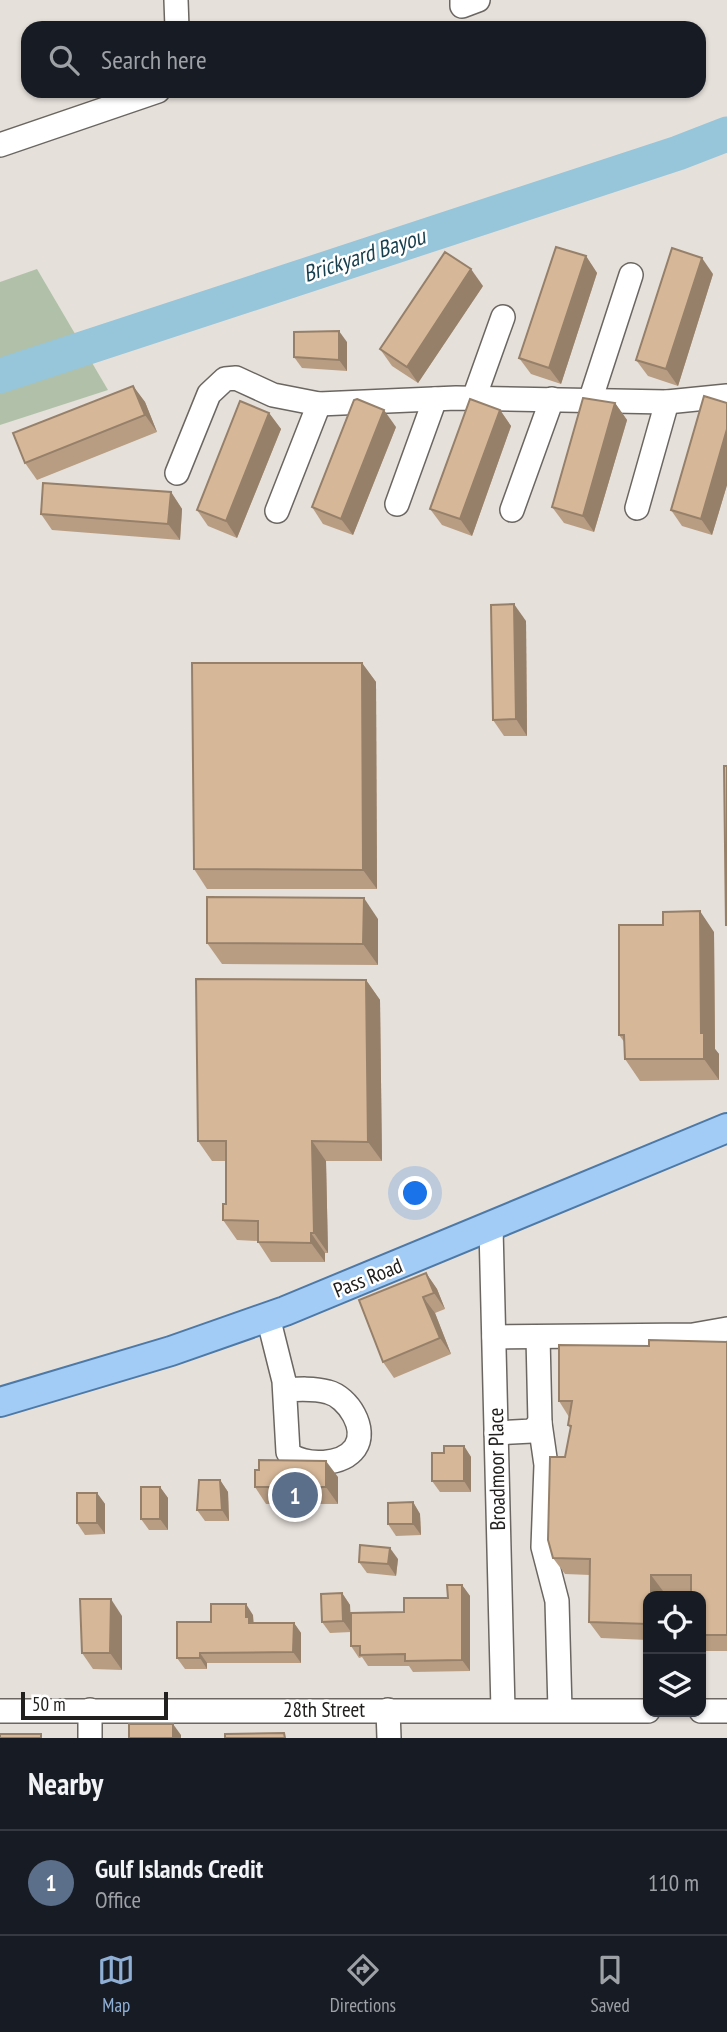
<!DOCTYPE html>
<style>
body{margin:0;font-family:"PT Sans Narrow",sans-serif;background:#242831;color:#f1f3f6}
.controls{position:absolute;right:21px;bottom:21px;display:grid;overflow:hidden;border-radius:14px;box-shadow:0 2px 5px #0004}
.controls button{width:63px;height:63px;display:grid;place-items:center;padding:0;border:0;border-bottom:2px solid #363941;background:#171b24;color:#f1f3f6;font:35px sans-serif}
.scale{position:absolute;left:21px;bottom:18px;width:147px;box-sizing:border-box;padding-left:7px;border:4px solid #22201e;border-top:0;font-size:19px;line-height:24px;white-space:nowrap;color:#22201e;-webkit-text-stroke:5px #fff;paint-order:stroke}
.you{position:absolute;left:416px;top:1194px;width:24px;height:24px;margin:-18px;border:5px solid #fff;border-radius:50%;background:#1a73e8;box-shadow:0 0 0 10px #1a73e833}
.badge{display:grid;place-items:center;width:46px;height:46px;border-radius:50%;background:#90afd5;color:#fff;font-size:23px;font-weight:700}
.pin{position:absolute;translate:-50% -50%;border:4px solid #fff;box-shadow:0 2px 7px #0006}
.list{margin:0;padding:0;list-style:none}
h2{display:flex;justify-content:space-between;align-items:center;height:91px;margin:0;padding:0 28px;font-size:30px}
h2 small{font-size:23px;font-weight:400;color:#9ea1a6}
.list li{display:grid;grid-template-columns:46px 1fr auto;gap:21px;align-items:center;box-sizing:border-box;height:105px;padding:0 28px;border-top:2px solid #363941}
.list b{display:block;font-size:26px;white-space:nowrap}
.list p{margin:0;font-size:23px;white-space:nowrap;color:#9ea1a6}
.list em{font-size:23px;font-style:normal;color:#9ea1a6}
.icon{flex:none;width:38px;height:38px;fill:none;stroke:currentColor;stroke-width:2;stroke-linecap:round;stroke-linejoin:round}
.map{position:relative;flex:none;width:727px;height:1738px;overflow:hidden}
.search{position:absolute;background:#171b24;box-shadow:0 2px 5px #0004;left:21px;right:21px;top:21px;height:77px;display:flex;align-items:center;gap:18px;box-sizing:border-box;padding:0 24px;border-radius:21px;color:#9ea1a6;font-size:26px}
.sheet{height:196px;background:#171b24}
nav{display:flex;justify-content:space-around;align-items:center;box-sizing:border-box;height:98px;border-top:2px solid #363941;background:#171b24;font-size:19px;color:#9ea1a6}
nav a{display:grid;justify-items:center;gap:4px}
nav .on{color:#90afd5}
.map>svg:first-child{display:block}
.green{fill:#b1c1a9}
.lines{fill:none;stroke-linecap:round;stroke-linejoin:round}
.river{stroke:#97c5d9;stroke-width:35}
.minor-casing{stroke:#6b6661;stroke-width:26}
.major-casing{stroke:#4d79a6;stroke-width:32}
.minor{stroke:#fff;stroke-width:23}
.major{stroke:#a2cbf6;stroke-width:28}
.wall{fill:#b89d83}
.shaded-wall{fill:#96806a}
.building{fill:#d6b798;stroke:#96806a;stroke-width:2}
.labels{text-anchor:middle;stroke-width:5;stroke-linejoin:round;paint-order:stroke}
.street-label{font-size:21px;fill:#22201e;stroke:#fff}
.water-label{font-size:23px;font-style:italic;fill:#163e4d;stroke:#fff}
</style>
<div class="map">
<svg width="727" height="1738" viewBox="0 0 727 1738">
<rect width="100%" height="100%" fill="#e6e0da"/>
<polygon class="green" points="37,269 108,390 0,425 0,282"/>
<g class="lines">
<polyline class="river" points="0,376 678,153 727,134"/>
<defs>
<g id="minor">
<polyline points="176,0 177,28"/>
<polyline points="462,0 462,6 478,0"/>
<polyline points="0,145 158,91"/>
<polyline points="474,398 503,317"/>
<polyline points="590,401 631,275"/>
<polyline points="177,473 209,394 225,379 236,378 273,395 319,404 456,398 667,402 727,396"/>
<polyline points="397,504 435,399"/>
<polyline points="637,508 667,402"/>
<polyline points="512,510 552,399"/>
<polyline points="277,511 319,404"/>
<polyline points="491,1228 503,1710"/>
<path d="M268,1317l16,64 4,71 2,3c17,11 52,11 65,-7 13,-19 -7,-51 -27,-56 -14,-4 -29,-3 -43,-2"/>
<polyline points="494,1337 693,1335 727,1329"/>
<polyline points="538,1337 540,1423 546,1465 543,1547 557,1601 560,1710"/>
<polyline points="496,1433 532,1431 540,1423"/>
<polyline points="90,1710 90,1738"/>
<polyline points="388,1710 389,1738"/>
<polyline points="0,1711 648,1711"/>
<polyline points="701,1711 727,1711"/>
</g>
<polyline id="major" points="0,1402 171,1351 285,1311 727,1128"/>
</defs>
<use href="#minor" class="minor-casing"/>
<use href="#major" class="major-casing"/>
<use href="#minor" class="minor"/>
<use href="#major" class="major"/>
</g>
<g class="wall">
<polygon points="586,256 597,273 561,384 531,374 519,358"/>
<polygon points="713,274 678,386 648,376 636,360"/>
<polygon points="483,286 418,383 392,366 380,349"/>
<polygon points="347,342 347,371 302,368 294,357"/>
<polygon points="133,386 145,402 157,432 37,480 25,463"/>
<polygon points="615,403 627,420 594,532 564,523 552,507"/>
<polygon points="727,403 727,485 712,535 682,526 671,510"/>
<polygon points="500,410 511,426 472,536 442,525 430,509"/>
<polygon points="269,413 281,429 237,538 208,526 197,510"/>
<polygon points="396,427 353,535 323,524 312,507"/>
<polygon points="171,492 182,509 180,540 52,530 41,514"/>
<polygon points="526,621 527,736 504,736 493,720"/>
<polygon points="362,663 376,682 377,889 207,889 194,869"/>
<polygon points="378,919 378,965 222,964 207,943"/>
<polygon points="663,925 714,932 715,1049 719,1054 719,1080 640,1081 625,1059 625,1043 619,1035"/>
<polygon points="366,980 380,1000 382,1161 326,1161 328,1253 325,1253 325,1262 271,1262 258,1242 258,1241 237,1240 223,1220 226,1204 226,1161 212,1161 198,1141"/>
<polygon points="426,1273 437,1289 445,1309 435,1313 451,1354 394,1378 383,1362"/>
<polygon points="727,1342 727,1651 702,1651 701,1649 701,1596 691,1591 663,1591 648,1596 648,1640 601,1638 589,1622 590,1575 565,1574 553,1558 565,1457 571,1429 568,1425 569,1417 559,1401 649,1346"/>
<polygon points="464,1446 471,1457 471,1492 440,1492 432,1481"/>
<polygon points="259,1470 338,1477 338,1504 266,1504 255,1487"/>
<polygon points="220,1480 228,1492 229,1521 205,1521 197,1510"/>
<polygon points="160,1487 168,1498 168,1530 149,1530 141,1519"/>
<polygon points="97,1493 105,1504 105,1534 85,1535 77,1523"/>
<polygon points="413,1502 420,1514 421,1535 396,1536 388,1524"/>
<polygon points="398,1559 396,1576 367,1573 359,1562"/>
<polygon points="462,1585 470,1596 470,1671 413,1672 409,1666 368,1666 362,1657 359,1658 351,1646 404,1612 448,1598"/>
<polygon points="342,1593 350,1605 351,1632 330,1633 322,1622"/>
<polygon points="253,1615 254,1623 294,1623 301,1633 301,1663 207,1663 207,1669 185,1669 177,1658 211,1622"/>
<polygon points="122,1616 122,1670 93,1669 82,1653"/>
</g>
<g class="shaded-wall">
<polygon points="586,256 597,273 561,384 549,368"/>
<polygon points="702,258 713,274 678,386 666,369"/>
<polygon points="471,269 483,286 418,383 407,367"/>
<polygon points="339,331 347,342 347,371 339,360"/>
<polygon points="133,386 145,402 157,432 145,415"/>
<polygon points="615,403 627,420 594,532 583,516"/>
<polygon points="384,410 396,427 353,535 341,519"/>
<polygon points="500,410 511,426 472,536 460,519"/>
<polygon points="269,413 281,429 237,538 226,521"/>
<polygon points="727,429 727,485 712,535 701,519"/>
<polygon points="171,492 182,509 180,540 168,524"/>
<polygon points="514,604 526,621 527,736 516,719"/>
<polygon points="362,663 376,682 377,889 363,870"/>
<polygon points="364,898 378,919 378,965 363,944"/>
<polygon points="700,911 714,932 715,1049 719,1054 719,1080 704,1059 701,1033"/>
<polygon points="366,980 380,1000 382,1161 368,1142"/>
<polygon points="312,1141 326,1161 328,1253 314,1233"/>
<polygon points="311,1233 325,1253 325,1262 311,1243"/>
<polygon points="426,1273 437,1289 445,1309 434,1293"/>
<polygon points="423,1297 435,1313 451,1354 440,1338"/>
<polygon points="464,1446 471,1457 471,1492 464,1481"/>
<polygon points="326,1461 338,1477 338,1504 326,1487"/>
<polygon points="220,1480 228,1492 229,1521 222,1510"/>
<polygon points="160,1487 168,1498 168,1530 160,1519"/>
<polygon points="97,1493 105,1504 105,1534 97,1523"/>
<polygon points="413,1502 420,1514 421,1535 413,1524"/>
<polygon points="390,1548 398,1559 396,1576 388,1564"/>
<polygon points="651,1575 663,1591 663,1596 651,1596"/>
<polygon points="462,1585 470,1596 470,1671 462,1660"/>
<polygon points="342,1593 350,1605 351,1632 343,1621"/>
<polygon points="111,1599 122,1616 122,1670 110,1653"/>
<polygon points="246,1604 253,1615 253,1622 257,1628 257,1633 246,1617"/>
<polygon points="294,1623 301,1633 301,1663 293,1652"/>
<polygon points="200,1653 207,1663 207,1669 200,1658"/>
<polygon points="173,1724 181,1735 181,1738 173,1738"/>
</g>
<g class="building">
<polygon points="556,247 586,256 549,368 519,358"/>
<polygon points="672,248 702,258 666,369 636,360"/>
<polygon points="445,252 471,269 407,367 380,349"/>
<polygon points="339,331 339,360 294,357 294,332"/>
<polygon points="133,386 145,415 25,463 13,433"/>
<polygon points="704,396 727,403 727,429 701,519 671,510"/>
<polygon points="583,398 615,403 583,516 552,507"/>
<polygon points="357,399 384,410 341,519 312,507 354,400"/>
<polygon points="470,399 500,410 460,519 430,509"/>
<polygon points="240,401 269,413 226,521 197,510"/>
<polygon points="43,483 171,492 168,524 41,514"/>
<polygon points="514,604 516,719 493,720 491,605"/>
<polygon points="192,663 362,663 363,870 194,869"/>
<polygon points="724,766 727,766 727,925 726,925"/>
<polygon points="207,897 364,898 363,944 207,943"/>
<polygon points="700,911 701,1033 704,1033 704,1059 625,1059 624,1035 619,1035 619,925 663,925 663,912"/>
<polygon points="196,979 366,980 368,1142 312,1141 314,1233 311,1233 311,1243 258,1242 258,1221 223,1220 223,1204 226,1204 226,1141 198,1141"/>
<polygon points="426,1273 434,1293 423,1297 440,1338 383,1362 359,1300"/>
<polygon points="649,1340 727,1342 727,1635 701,1635 701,1596 691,1596 691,1575 651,1575 651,1596 648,1596 648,1624 589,1622 590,1559 553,1558 548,1540 550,1457 565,1457 571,1426 568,1425 572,1401 559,1401 559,1345 649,1346"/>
<polygon points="444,1446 464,1446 464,1481 432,1481 432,1453 444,1453"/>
<polygon points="259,1460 326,1461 326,1487 255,1487 255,1470 259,1470"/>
<polygon points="199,1480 220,1480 222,1510 197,1510"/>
<rect x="141" y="1487" width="19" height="32"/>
<rect x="77" y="1493" width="20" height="30"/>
<polygon points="413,1502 413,1524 388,1524 388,1503"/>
<polygon points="360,1545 390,1548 388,1564 359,1562"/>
<polygon points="447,1585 462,1585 462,1660 405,1661 405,1654 360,1655 360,1646 351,1646 351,1613 404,1612 404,1598 448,1598"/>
<polygon points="342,1593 343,1621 322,1622 321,1594"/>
<polygon points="80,1599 111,1599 110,1653 82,1653"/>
<polygon points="211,1604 246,1604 246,1617 249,1617 249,1623 294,1623 293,1652 200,1653 200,1658 177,1658 177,1622 211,1622"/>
<rect x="129" y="1724" width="44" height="14"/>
<polygon points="284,1733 285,1738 225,1738 225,1734"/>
<rect x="0" y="1734" width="41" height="4"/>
</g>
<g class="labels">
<g class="street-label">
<text transform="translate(368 1278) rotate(-22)" y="7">Pass Road</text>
<text transform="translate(497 1469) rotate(-91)" y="7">Broadmoor Place</text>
<text x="324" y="1717">28th Street</text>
</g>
<g class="water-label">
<text transform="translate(364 255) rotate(-18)" y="8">Brickyard Bayou</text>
</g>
</g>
</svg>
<div class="controls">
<button><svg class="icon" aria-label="locate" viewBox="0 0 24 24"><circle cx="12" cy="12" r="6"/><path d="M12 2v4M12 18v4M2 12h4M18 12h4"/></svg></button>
<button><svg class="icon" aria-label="layers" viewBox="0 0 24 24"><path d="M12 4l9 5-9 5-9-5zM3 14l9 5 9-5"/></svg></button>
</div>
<div class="scale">50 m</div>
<div class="you"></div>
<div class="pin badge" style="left:295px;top:1495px;background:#5c6f8a">1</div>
<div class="search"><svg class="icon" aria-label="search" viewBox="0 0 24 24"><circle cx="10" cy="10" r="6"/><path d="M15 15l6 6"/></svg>Search here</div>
</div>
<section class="sheet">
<h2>Nearby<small></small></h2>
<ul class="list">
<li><span class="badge" style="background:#5c6f8a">1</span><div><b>Gulf Islands Credit</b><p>Office</p></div><em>110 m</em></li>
</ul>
</section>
<nav>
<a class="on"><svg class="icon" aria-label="map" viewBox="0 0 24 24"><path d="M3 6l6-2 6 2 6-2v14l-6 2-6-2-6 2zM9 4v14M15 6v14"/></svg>Map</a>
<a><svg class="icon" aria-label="directions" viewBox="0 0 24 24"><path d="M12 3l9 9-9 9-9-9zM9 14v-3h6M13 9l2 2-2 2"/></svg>Directions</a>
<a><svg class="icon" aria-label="saved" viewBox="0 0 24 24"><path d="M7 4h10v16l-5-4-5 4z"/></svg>Saved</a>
</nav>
